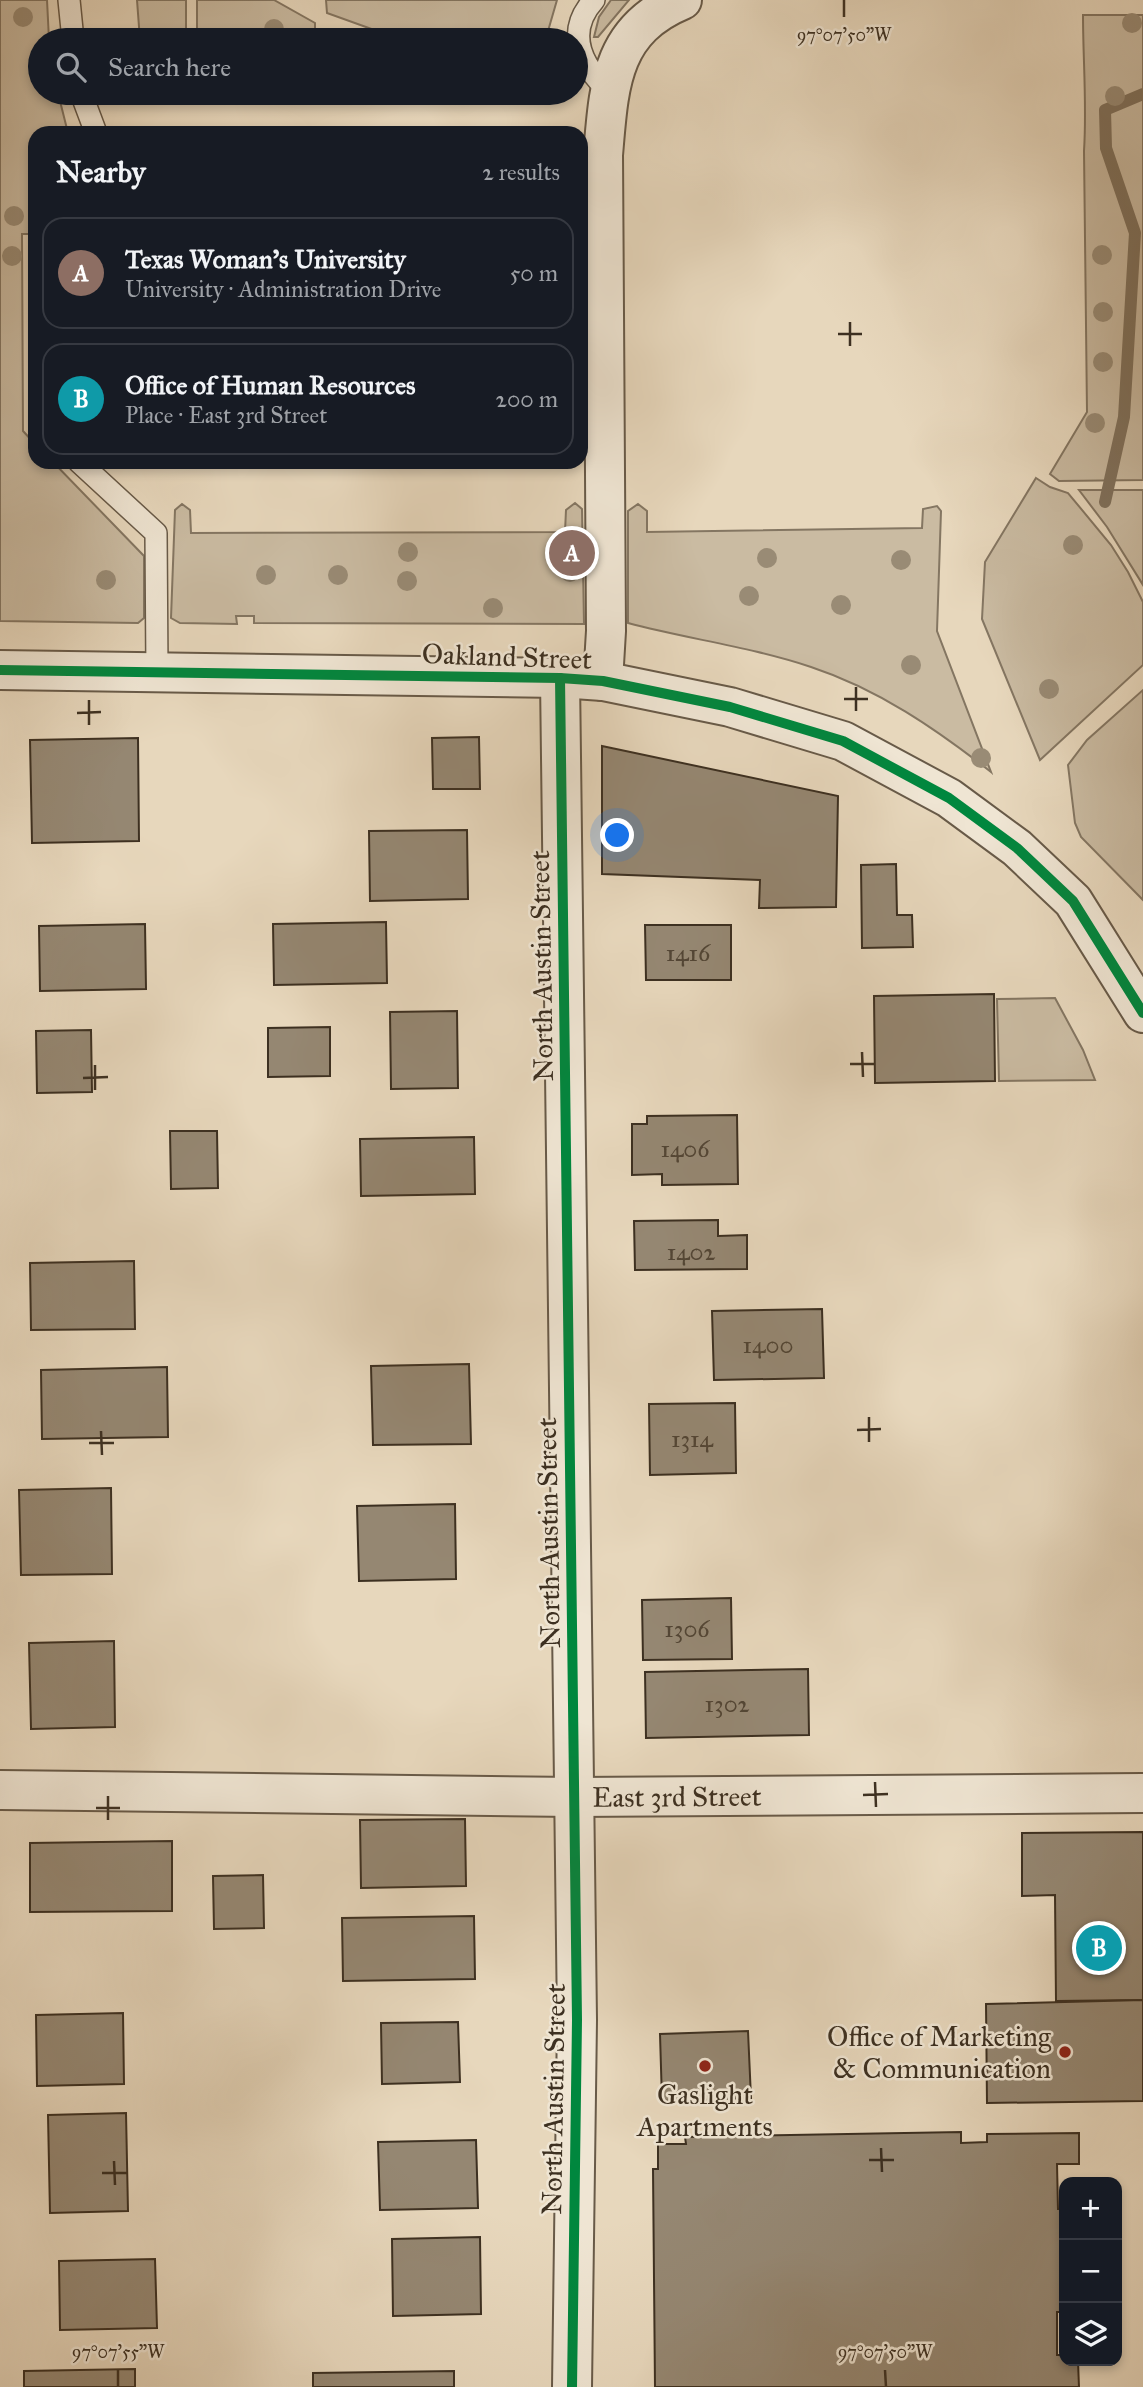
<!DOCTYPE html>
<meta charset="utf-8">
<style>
body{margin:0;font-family:"IM FELL Great Primer",serif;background:#20242c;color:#f1f3f6}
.controls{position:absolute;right:21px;bottom:21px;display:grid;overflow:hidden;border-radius:14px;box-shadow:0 4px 10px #0003}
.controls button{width:63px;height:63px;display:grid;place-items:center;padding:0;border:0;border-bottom:2px solid #363941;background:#171b24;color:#f1f3f6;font:35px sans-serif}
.you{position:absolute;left:618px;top:836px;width:24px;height:24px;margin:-18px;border:5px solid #fff;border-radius:50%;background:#1a73e8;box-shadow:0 0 0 10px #1a73e833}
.badge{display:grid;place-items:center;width:46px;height:46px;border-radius:50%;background:#db2777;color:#fff;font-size:23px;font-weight:700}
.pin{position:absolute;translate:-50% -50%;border:4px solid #fff;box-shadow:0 2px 7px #0006}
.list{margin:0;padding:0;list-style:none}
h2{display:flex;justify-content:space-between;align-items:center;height:91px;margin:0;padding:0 28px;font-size:30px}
h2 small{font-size:23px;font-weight:400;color:#9ea1a6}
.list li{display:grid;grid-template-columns:46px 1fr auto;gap:21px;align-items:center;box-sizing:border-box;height:112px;margin:0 14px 14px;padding:0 14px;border:2px solid #363941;border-radius:21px}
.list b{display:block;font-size:26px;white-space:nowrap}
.list p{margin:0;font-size:23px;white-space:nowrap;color:#9ea1a6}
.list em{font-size:23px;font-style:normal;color:#9ea1a6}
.icon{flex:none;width:38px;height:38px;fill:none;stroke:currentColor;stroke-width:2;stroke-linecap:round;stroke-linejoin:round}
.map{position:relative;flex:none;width:1143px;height:2387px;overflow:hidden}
.search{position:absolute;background:#171b24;box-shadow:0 4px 10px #0003;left:28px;top:28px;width:560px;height:77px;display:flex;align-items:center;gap:18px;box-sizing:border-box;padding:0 24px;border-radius:38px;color:#9ea1a6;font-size:26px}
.panel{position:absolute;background:#171b24;box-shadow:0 4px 10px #0003;left:28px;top:126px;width:560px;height:343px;border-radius:21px}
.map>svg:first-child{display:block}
.green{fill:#cabba2;stroke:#847662;stroke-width:2}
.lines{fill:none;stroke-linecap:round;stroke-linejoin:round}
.stream{stroke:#80725e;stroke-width:12}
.building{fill:#958772;stroke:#3d3021;stroke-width:2}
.service-casing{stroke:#685a48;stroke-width:24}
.minor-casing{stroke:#685a48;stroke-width:42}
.tertiary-casing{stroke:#685a48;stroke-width:42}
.service{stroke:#efe5d3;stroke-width:21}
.minor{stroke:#efe5d3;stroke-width:38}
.tertiary{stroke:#efe5d3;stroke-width:38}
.cycleway-casing{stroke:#efe5d3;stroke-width:15}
.cycleway{stroke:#00873e;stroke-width:10}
.tree{fill:#998b75}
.ticks{fill:none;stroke:#3d3021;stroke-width:2.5}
.poi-dot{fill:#8f2418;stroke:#efe5d3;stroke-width:2.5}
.labels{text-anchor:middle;stroke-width:5;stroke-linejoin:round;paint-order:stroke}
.number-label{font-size:24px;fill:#534635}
.street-label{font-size:28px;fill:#3d3021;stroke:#efe5d3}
.poi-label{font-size:28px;fill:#3d3021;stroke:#efe5d3;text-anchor:end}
.ticks-label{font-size:18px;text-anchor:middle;fill:#3d3021;stroke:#efe5d3;stroke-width:5;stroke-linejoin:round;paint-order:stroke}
</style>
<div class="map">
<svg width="1143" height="2387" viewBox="0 0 1143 2387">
<rect width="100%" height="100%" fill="#e7d7bc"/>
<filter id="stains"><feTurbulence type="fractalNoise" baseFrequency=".00286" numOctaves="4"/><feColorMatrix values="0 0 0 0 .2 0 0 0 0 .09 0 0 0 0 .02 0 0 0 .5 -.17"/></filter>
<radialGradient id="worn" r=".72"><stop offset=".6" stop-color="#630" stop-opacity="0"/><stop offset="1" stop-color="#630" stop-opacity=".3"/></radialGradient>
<g class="green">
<polygon points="0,0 47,0 49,40 40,40 40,93 58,93 68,133 35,133 35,234 22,234 23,431 35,444 35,462 53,462 144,556 144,618 138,623 0,621"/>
<polygon points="137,0 186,0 186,40 140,40"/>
<polygon points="197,0 274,0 315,23 315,40 197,40"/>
<polygon points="326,0 557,0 548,31 542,33 417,40 391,36 327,13"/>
<polygon points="611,0 629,0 598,37 594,37 599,17"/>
<path d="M1083,15h60v465l-84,1 -9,-7 37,-62 -3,-261c3,-46 -1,-91 -1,-136z"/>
<polygon points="1036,478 1050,487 1068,493 1111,545 1128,572 1143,602 1143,665 1040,760 982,619 985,562"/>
<polygon points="1079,490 1143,490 1143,585 1107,527"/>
<polygon points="575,503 582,509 584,624 254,623 254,616 236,616 237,624 180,623 171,618 175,510 182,504 190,510 191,533 565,532 566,510"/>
<path d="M638,504l9,7v21l275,-4 1,-19 14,-3 4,5 -4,120 54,141c-55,-43 -113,-83 -180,-105 -60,-20 -123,-28 -183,-44v-112z"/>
<polygon points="1143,690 1143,900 1081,837 1075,823 1068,765 1087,740"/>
<polygon points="1055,998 1083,1050 1095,1080 999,1081 997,999"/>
</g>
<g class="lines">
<polyline class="stream" points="1105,502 1124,417 1135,233 1106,148 1105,110 1143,94"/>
</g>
<g class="building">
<polygon points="479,737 480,789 433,789 432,738"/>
<polygon points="138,738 139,841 32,843 30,740"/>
<polygon points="602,746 838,796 836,907 759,908 760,880 602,874"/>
<polygon points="467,830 468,899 370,901 369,831"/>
<polygon points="896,864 897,915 912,915 913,947 862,948 861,865"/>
<polygon points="386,922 387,983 274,985 273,924"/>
<polygon points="145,924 146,989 40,991 39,926"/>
<polygon points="645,925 731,925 731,980 646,980"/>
<polygon points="994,994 995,1081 875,1083 874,996"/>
<polygon points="457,1011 458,1088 391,1089 390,1012"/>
<polygon points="330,1027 330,1076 268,1077 268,1028"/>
<polygon points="91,1030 92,1092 37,1093 36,1031"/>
<polygon points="737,1115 738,1184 662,1185 662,1174 632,1175 632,1124 647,1124 647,1116"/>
<polygon points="170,1131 217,1131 218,1188 171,1189"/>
<polygon points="474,1137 475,1194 361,1196 360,1139"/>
<polygon points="718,1220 718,1236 747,1235 747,1269 635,1270 634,1221"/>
<polygon points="134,1261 135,1329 31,1330 30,1263"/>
<polygon points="822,1309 824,1378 714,1380 712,1311"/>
<polygon points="469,1364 471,1444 373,1445 371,1366"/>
<polygon points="167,1367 168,1437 42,1439 41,1370"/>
<polygon points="735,1403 736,1473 650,1475 649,1404"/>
<polygon points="111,1488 112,1574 21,1575 19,1490"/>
<polygon points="455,1504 456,1579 359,1581 357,1506"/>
<polygon points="731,1598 732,1659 643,1660 642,1600"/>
<polygon points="114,1641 115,1727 31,1729 29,1643"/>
<polygon points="808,1669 809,1735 646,1738 645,1672"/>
<polygon points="465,1819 466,1886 361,1888 360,1820"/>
<polygon points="1143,1832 1143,2000 1056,2001 1055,1895 1022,1896 1022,1833"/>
<polygon points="172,1841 172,1911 30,1912 30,1843"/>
<polygon points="263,1875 264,1928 214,1929 213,1876"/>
<polygon points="474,1916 475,1979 343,1981 342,1918"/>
<polygon points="1143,2000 1143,2101 987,2103 986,2004"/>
<polygon points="123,2013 124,2084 37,2086 36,2015"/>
<polygon points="458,2022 460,2082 382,2084 381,2023"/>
<polygon points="748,2031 751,2098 662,2101 660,2034"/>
<polygon points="126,2113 128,2211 50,2213 48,2115"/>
<polygon points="961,2132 961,2143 987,2142 987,2134 1079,2133 1079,2164 1057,2164 1058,2209 1064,2209 1064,2312 1057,2312 1057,2355 1064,2355 1064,2361 1078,2361 1079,2387 655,2387 653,2169 658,2169 658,2144 686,2144 685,2137"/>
<polygon points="476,2140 478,2208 380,2210 378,2142"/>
<polygon points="480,2237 481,2314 393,2316 392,2239"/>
<polygon points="155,2259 157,2328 60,2330 59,2261"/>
<polygon points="135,2369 135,2387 24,2387 24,2371"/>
<polygon points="454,2371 454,2387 313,2387 313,2373"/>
</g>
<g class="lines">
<defs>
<g id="service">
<polyline points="69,0 73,40"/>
<path d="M594,0c-30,33 -12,66 15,91"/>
<polyline points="81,93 96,133"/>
<polyline points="79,462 156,533 157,671"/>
</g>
<g id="minor">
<polyline points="560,678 577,2020 572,2387"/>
<path d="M603,681l3,-50 -3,-476c6,-69 7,-125 79,-155"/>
<path id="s1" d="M0,1790l574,7 569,-4"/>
</g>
<polyline id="tertiary" points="0,670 560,678 603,681 730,707 843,741 949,798 1017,848 1073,901 1143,1013"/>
</defs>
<use href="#service" class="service-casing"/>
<use href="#minor" class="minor-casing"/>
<use href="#tertiary" class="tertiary-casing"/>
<use href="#service" class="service"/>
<use href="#minor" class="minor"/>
<use href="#tertiary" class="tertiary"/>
<defs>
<g id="cycleway">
<polyline points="0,670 560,678 603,681 730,707 843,741 949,798 1017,848 1073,901 1143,1013"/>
<polyline points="560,678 577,2020 572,2387"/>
</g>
</defs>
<use href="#cycleway" class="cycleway-casing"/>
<use href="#cycleway" class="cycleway"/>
</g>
<g class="tree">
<circle cx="23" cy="17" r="10"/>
<circle cx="1132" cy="23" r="10"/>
<circle cx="274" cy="29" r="10"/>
<circle cx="1115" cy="96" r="10"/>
<circle cx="14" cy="216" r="10"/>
<circle cx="1102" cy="255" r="10"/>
<circle cx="12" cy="256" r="10"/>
<circle cx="1103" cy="312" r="10"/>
<circle cx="1103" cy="362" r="10"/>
<circle cx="1095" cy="423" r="10"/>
<circle cx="1073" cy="545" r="10"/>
<circle cx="408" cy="552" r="10"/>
<circle cx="767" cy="558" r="10"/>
<circle cx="901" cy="560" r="10"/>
<circle cx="570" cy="572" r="10"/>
<circle cx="266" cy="575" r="10"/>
<circle cx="338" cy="575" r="10"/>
<circle cx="106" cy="580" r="10"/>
<circle cx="407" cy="581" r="10"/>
<circle cx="749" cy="596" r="10"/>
<circle cx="841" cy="605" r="10"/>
<circle cx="493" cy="608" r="10"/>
<circle cx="911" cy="665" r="10"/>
<circle cx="1049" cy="689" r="10"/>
<circle cx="981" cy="758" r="10"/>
</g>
<path class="ticks" d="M844,0v17M850,322v24M838,334h24M856,687v24M844,699h24M89,700v25M77,713l24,-1M862,1052l1,25M850,1064h25M95,1065v25M83,1078l25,-1M869,1417v25M857,1430l24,-1M101,1431l1,24M89,1443h25M875,1782l1,25M863,1795l25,-1M108,1796v24M96,1808h24M881,2148l1,24M869,2160h25M114,2161l1,24M102,2173h25M118,2370v17M885,2370l1,17"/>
<g class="poi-dot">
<circle cx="1065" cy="2052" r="7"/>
<circle cx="705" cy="2066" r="7"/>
</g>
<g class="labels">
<g class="number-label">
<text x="688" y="961">1416</text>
<text x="685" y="1157">1406</text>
<text x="691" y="1260">1402</text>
<text x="768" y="1353">1400</text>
<text x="692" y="1447">1314</text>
<text x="687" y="1637">1306</text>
<text x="727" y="1712">1302</text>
</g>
<g class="street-label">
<text transform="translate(507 656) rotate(2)" y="10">Oakland Street</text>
<text transform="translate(541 966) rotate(-91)" y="10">North Austin Street</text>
<text transform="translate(548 1533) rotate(-91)" y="10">North Austin Street</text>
<text dy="10" stroke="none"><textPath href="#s1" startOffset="677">East 3rd Street</textPath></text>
<text transform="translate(553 2099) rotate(-89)" y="10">North Austin Street</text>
</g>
<g class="poi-label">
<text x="1051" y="2046">Office of Marketing<tspan x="1051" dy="32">&amp; Communication</tspan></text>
<text x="705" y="2104" text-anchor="middle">Gaslight<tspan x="705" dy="32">Apartments</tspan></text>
</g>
</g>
<g class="ticks-label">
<text x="844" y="41">97°07'50"W</text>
<text x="118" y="2358">97°07'55"W</text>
<text x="885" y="2358">97°07'50"W</text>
</g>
<rect width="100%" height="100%" filter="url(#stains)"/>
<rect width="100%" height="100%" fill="url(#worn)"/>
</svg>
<div class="controls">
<button>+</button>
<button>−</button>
<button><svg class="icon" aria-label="layers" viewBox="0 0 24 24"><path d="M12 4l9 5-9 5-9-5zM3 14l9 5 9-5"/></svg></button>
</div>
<div class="you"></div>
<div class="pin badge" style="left:572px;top:553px;background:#8d6e63">A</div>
<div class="pin badge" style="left:1099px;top:1948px;background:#0f9aa8">B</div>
<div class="search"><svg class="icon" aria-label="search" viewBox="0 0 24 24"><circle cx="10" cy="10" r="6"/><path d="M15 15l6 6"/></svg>Search here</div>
<section class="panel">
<h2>Nearby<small>2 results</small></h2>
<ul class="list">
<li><span class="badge" style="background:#8d6e63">A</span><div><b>Texas Woman's University</b><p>University · Administration Drive</p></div><em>50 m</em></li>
<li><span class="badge" style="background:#0f9aa8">B</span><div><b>Office of Human Resources</b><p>Place · East 3rd Street</p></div><em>200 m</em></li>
</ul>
</section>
</div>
